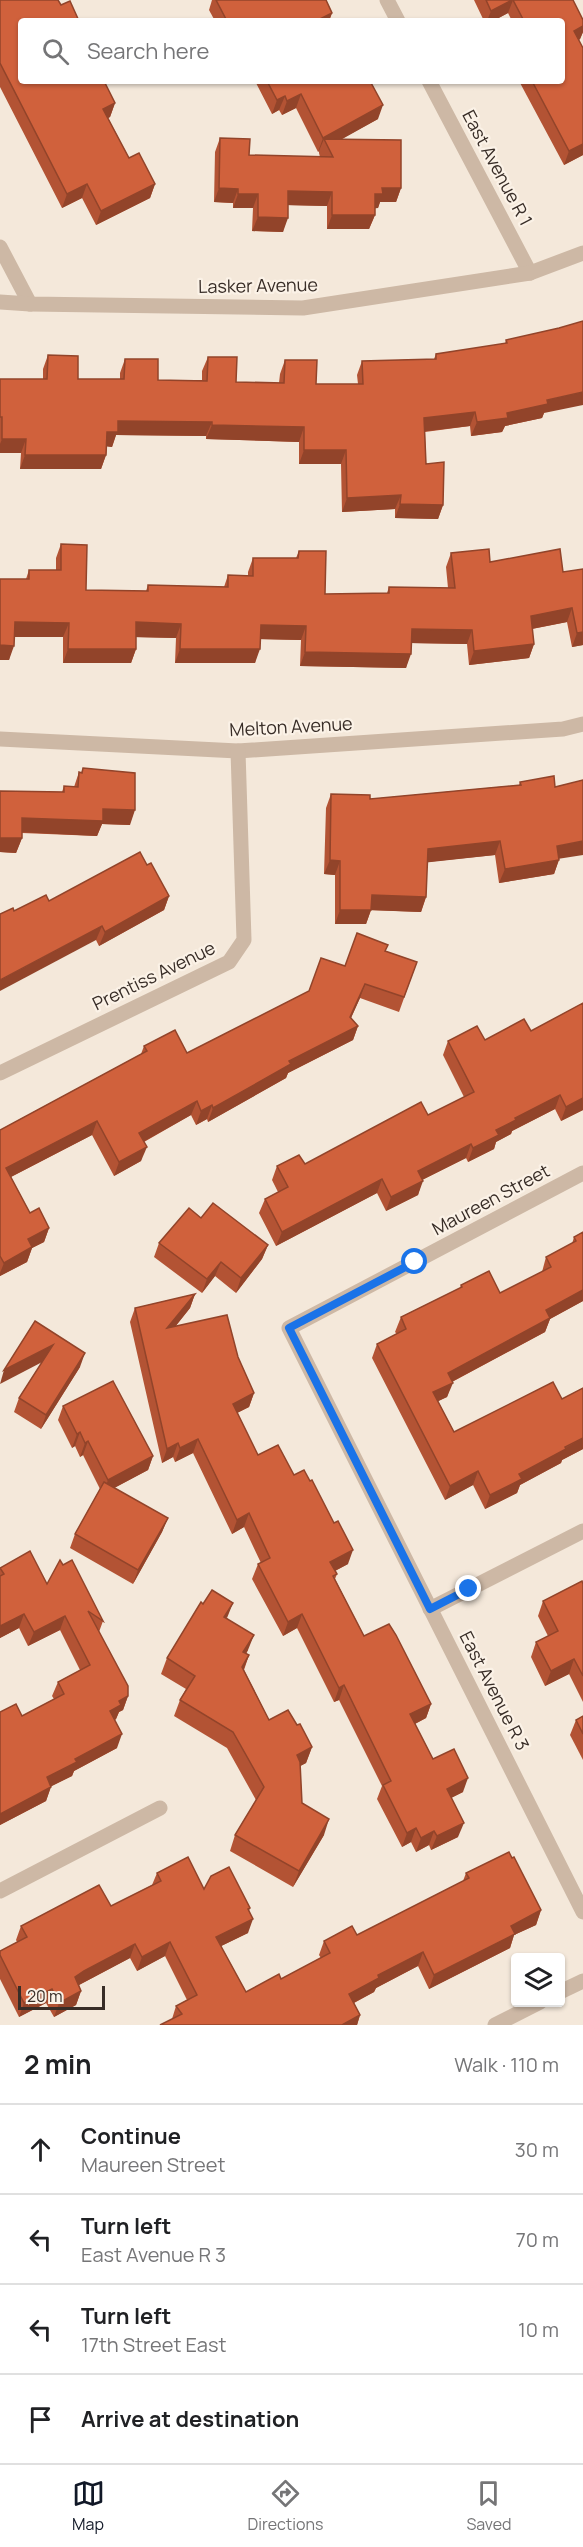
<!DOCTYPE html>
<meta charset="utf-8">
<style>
body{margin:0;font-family:Manrope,sans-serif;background:#f2f2f2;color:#202124}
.controls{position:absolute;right:18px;bottom:18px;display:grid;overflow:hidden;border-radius:6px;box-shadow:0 2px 4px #0004}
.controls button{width:54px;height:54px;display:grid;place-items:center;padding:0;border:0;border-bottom:2px solid #e0e0e0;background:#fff;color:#202124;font:30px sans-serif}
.scale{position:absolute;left:18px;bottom:15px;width:87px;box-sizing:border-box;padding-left:6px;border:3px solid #382d27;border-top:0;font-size:16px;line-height:21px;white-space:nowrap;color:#382d27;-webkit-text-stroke:4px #fbf2e7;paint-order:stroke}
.stop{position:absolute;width:18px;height:18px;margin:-14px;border:4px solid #1a73e8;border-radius:50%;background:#fff}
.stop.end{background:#1a73e8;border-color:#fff;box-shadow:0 2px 6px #0008}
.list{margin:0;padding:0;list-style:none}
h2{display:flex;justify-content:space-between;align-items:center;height:78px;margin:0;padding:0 24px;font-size:26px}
h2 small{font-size:20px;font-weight:400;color:#757577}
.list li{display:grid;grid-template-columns:39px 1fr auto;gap:18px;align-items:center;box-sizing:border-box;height:90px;padding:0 24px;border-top:2px solid #e0e0e0}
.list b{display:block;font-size:22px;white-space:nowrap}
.list p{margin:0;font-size:20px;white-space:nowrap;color:#757577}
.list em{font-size:20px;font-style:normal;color:#757577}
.icon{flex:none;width:33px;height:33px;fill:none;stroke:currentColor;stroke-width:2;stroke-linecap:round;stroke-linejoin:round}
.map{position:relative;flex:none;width:583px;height:2025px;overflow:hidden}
.search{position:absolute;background:#fff;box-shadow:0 2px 4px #0004;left:18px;right:18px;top:18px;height:66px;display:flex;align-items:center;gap:15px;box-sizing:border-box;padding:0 21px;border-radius:6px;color:#757577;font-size:22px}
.sheet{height:438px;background:#fff}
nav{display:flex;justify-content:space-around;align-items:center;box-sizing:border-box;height:84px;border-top:2px solid #e0e0e0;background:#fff;font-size:16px;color:#757577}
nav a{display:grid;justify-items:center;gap:3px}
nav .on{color:#111827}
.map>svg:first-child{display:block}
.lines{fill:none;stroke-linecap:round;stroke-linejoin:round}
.minor{stroke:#cdb8a5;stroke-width:15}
.wall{fill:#b35334}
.shaded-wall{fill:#92442a}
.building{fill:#d0613c;stroke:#92442a;stroke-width:1.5}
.route{stroke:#1a73e8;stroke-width:8}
.labels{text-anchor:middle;stroke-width:4.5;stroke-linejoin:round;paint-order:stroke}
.street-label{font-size:18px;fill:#382d27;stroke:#fbf2e7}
</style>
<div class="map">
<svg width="583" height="2025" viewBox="0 0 583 2025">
<rect width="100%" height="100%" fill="#f4e8da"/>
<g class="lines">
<g class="minor">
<polyline points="387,0 398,21"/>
<polyline points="429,81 530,273"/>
<polyline points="0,247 30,304"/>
<polyline points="0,302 30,304 303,308 530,273 583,253"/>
<polyline points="0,739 238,751 563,729 583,724"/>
<polyline points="0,1073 229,962 244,940 238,751"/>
<polyline points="583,1173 289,1328 583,1912"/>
<polyline points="430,1609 583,1531"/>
<polyline points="0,1891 160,1808"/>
<polyline points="560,1992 583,1981"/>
<polyline points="495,2025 540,2002"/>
</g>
</g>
<g class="wall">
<polygon points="0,0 61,5 79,21 21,21 115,103 110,117 108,118 129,158 155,184 150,198 96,225 82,198 62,208 0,87"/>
<polygon points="212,0 326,0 332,13 329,21 215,21 209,10"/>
<polygon points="474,0 573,0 583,26 583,32 580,39 579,40 583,155 564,165 519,81 562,81 562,21 512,21 508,13 493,21 484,21"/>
<polygon points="255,81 370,81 378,119 341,139 401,188 396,202 380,202 378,208 375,208 375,215 369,229 327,229 327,206 288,205 283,232 252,231 253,208 233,208 233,203 214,202 215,152 220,138 249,155 320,157 319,153 319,151 318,152 296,108 282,115 279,110 272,114"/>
<polygon points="506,340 544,413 542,418 505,426 502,432 471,436 470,426 425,432 426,464 443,505 438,519 395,518 395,509 342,512 341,464 299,464 299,442 206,439 206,436 116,435 112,447 107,446 106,455 101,469 20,469 21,453 0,453 0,379 43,379 43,369 48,355 78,379 120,379 120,373 125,359 158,380 202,380 202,371 208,357 236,382 279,383 280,374 285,360 316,384 358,384 357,375 362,361 434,359 436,354 505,344"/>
<polygon points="61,544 86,590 146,591 148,585 224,587 228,575 248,576 248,572 253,558 296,558 299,551 325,594 387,593 389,587 448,588 446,567 451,553 490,562 563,572 583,569 583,645 572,647 567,622 532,629 534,644 529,658 469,665 467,644 412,643 406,668 300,666 301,640 260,639 255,663 175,663 176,638 136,637 136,649 131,663 63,663 63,637 14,637 9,660 0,660 0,579 26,579 29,570 56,570 56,558"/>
<polygon points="83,768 130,825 102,824 97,836 22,833 22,838 16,853 0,852 0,791 62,792 64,786 74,787 79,772 81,773"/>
<polygon points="520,782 559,859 554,874 499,883 495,855 427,862 426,897 421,912 371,910 366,924 335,924 335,875 324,874 326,808 331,794 370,799 519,785"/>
<polygon points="147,865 169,896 164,910 99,946 96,940 14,911 49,901"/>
<polygon points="385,951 417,962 399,1012 360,998 351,1018 358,1026 353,1040 288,1073 286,1078 208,1122 207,1119 196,1125 191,1115 144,1142 141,1161 114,1176 92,1135 11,1177 30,1213 49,1228 44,1242 32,1248 27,1262 0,1276 0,1130 141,1054 144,1046 187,1053 309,991 345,966"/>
<polygon points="583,1003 583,1110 561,1121 555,1109 512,1131 511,1134 496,1142 494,1149 468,1162 466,1158 422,1180 418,1195 386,1211 377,1193 276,1246 259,1213 265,1199 278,1192 272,1180 277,1166 305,1164 428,1115 464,1097 443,1055 448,1041 485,1040 531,1031"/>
<polygon points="201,1218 268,1245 262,1259 236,1293 215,1276 202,1293 154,1257 159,1243"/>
<polygon points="583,1232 583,1301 550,1319 545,1332 452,1382 447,1397 438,1401 454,1432 562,1399 583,1388 583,1449 562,1460 561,1463 520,1485 517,1493 485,1509 473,1485 445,1500 372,1358 377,1344 397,1334 395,1332 401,1317 460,1288 461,1285 500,1293 542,1272 546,1257 572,1244 574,1237"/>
<polygon points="195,1294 190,1308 175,1327 238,1357 254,1393 249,1407 237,1413 258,1455 294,1475 348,1564 335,1571 337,1574 335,1579 364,1636 431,1704 426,1718 415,1724 433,1759 463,1792 451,1798 458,1837 431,1850 429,1845 416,1852 411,1842 402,1847 377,1799 382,1786 339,1700 334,1702 297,1628 283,1636 252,1579 258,1564 261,1563 244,1527 232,1534 193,1453 175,1462 173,1457 162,1463 130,1322 135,1308"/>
<polygon points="35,1321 80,1367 41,1429 14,1412 19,1398 42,1362"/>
<polygon points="63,1406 153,1456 148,1470 114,1488 168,1518 162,1532 133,1584 70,1548 75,1534 100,1489 83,1455 80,1457 75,1446 72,1448 58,1420"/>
<polygon points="63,1565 103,1621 99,1632 128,1696 123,1710 119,1712 116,1719 115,1720 117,1748 74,1771 72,1776 51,1786 46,1801 0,1825 0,1712 22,1716 54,1699 52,1696 58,1682 80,1670 60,1630 28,1646 19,1628 0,1638 0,1568 47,1584"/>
<polygon points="583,1584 583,1702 569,1674 545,1686 531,1657 536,1642 548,1636 538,1616 543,1601"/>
<polygon points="227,1618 248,1650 246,1654 249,1655 244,1670 269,1720 297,1725 312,1747 306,1763 300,1766 302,1803 324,1835 293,1887 230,1851 235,1835 256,1800 227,1748 174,1716 180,1700 186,1689 161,1674 167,1658"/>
<polygon points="583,1716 583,1760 570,1735 576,1720"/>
<polygon points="157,1873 204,1889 250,1908 249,1911 248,1933 221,1946 246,1992 281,1979 321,1958 319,1955 324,1941 357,1935 463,1881 466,1873 541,1910 536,1925 514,1935 510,1948 429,1989 418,1966 376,1988 374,1992 354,2003 360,2015 357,2025 160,2025 172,2019 176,2006 187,2000 165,1956 137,1971 130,1958 79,1985 81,1991 76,2005 54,2017 46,2003 19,2017 0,1979 0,1951 17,1942 16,1940 21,1926 111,1906 152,1885"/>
</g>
<g class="shaded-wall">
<polygon points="513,0 508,13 493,21 487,21 491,11"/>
<polygon points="332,13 329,21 316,21"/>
<polygon points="583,26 583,32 580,39 569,45 574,31"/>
<polygon points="301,94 296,108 282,115 287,101"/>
<polygon points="285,96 279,110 272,114 277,100"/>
<polygon points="115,103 110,117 98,123 103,109"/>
<polygon points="383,105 378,119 328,147 324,139 319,151 318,152 323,138"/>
<polygon points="583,144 583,155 564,165 569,151"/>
<polygon points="87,184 82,198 62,208 67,194"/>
<polygon points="155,184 150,198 96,225 101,211"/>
<polygon points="219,188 238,189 233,203 214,202"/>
<polygon points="382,188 401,188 396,202 380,202 378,208 370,209 375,194"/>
<polygon points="288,191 332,192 327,206 283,205"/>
<polygon points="238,194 258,194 253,208 233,208"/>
<polygon points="332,215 375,215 369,229 327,229"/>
<polygon points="258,217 288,218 283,232 252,231"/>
<polygon points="583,392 583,405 544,413 542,418 505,426 502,432 471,436 477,422 547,400"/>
<polygon points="475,412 470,426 419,432 424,418"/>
<polygon points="118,421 212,422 206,436 116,435 112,447 102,446 107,432"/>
<polygon points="212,425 304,427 299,442 206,439"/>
<polygon points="2,439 26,439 21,453 0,453 0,444"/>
<polygon points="304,450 346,450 341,464 299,464"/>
<polygon points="25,455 106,455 101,469 20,469"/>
<polygon points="401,495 395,509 342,512 347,498"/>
<polygon points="400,504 443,505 438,519 395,518"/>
<polygon points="572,608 567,622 526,630 531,616"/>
<polygon points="15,622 69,623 63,637 9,637"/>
<polygon points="136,622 181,624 176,638 131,637"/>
<polygon points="261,625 306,626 301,640 255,639"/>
<polygon points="412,629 472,630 467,644 407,643"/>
<polygon points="583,632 583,645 572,647 577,633"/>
<polygon points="534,644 529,658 469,665 474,651"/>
<polygon points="0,645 14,646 9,660 0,660"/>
<polygon points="68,649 136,649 131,663 63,663"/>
<polygon points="180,649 260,649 255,663 175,663"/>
<polygon points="305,652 411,654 406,668 300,666"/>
<polygon points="103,809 135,810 130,825 102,824 97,836 17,832 22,818"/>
<polygon points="0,838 22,838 16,853 0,852"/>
<polygon points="500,841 495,855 422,863 428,849"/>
<polygon points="583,841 583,855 551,860 557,846"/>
<polygon points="330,860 340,861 335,875 324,874"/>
<polygon points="559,860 554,874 499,883 505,869"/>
<polygon points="372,895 426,897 421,912 366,910"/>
<polygon points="169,896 164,910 99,946 105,932"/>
<polygon points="340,910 371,910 366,924 335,924"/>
<polygon points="102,926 96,940 0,991 0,980"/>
<polygon points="365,984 360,998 345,1031 350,1017"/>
<polygon points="358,1026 353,1040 288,1073 286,1078 208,1122 213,1108 289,1061"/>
<polygon points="560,1095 555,1109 512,1131 511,1134 496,1142 494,1149 468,1162 473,1148 496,1130 515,1118"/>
<polygon points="583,1098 583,1110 561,1121 566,1107"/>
<polygon points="197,1101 191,1115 134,1147 139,1133"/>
<polygon points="212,1105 207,1119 196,1125 201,1111"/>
<polygon points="97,1121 92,1135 1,1182 6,1168"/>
<polygon points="471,1144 466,1158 412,1185 418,1171"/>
<polygon points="147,1147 141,1161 114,1176 119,1162"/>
<polygon points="382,1179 377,1193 276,1246 282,1232"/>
<polygon points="423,1181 418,1195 386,1211 391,1197"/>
<polygon points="49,1228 44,1242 32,1248 27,1262 0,1276 0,1273 4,1263 28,1239"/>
<polygon points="268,1245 262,1259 236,1293 241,1278"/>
<polygon points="221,1262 215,1276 202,1293 207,1279"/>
<polygon points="583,1290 583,1301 550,1319 545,1332 442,1387 448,1373 546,1310"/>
<polygon points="195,1294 190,1308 162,1343 167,1328"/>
<polygon points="53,1345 48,1359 0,1384 4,1370"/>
<polygon points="85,1353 80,1367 41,1429 46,1415"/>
<polygon points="453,1383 447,1397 428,1406 433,1392"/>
<polygon points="254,1393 249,1407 227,1418 233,1404"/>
<polygon points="80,1432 75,1446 72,1448 77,1434"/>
<polygon points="583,1438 583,1449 562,1460 561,1463 520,1485 517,1493 485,1509 490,1495 519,1474"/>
<polygon points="198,1439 193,1453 175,1462 180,1448"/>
<polygon points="88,1441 83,1455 80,1457 85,1443"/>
<polygon points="178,1443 173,1457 162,1463 167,1449"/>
<polygon points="153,1456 148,1470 103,1494 108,1480"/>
<polygon points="478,1471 473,1485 445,1500 450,1486"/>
<polygon points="249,1513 244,1527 232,1534 237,1520"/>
<polygon points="168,1518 162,1532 133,1584 138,1570"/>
<polygon points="353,1550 348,1564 325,1576 330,1562"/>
<polygon points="233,1603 227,1618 224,1617"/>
<polygon points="24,1614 19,1628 0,1638 0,1626"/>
<polygon points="302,1614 297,1628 283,1636 288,1622"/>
<polygon points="65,1616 60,1630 28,1646 34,1632"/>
<polygon points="254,1635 248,1650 237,1668 243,1652"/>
<polygon points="249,1655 243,1671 242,1667"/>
<polygon points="574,1659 569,1674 545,1686 551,1671"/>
<polygon points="344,1685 339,1700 334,1702 339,1688"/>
<polygon points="128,1696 123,1710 119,1712 116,1719 105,1725 110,1711 119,1701"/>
<polygon points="431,1704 426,1718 405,1729 410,1714"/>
<polygon points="122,1734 117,1748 74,1771 72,1776 42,1791 47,1777 75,1759"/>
<polygon points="312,1747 306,1763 291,1771 297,1755"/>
<polygon points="468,1778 463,1792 441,1803 447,1789"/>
<polygon points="51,1787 46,1801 0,1825 0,1814"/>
<polygon points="329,1819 324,1835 293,1887 299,1871"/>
<polygon points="464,1823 458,1837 431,1850 437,1836"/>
<polygon points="416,1828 411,1842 402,1847 407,1833"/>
<polygon points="434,1831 429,1845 416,1852 421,1838"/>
<polygon points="541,1910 536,1925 514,1935 510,1948 429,1989 434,1975 511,1926"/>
<polygon points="253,1919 248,1933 211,1951 216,1937"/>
<polygon points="170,1942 165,1956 137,1971 142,1957"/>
<polygon points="135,1944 130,1958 79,1985 75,1977 84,1971"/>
<polygon points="423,1952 418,1966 376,1988 374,1992 344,2008 349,1994 378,1975"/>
<polygon points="52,1989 46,2003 19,2017 24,2003"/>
<polygon points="81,1991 76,2005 54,2017 59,2003"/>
<polygon points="360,2015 357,2025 342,2025"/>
</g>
<g class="building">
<polygon points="0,0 58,0 61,5 70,1 79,21 21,21 21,81 104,81 115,103 103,109 129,158 139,153 155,184 101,211 87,184 67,194 0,63"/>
<polygon points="216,0 326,0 332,13 316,21 227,21"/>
<polygon points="486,0 512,0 491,11"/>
<polygon points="513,0 573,0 583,20 583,26 574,31 583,48 583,144 569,151 532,81 562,81 562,21 524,21"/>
<polygon points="267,81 370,81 383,105 323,138 301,94 287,101 285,96 277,100"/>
<polygon points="220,138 250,139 249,155 333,157 324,139 401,140 401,188 382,188 383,194 375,194 375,215 332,215 332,192 288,191 288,218 258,217 258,194 238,194 238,189 219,188"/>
<polygon points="583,321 583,392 547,400 548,404 507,413 508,418 477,422 475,412 424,418 426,464 444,462 443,505 400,504 401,495 347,498 346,450 304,450 304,427 212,425 212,422 118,421 118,432 107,432 106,455 25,455 26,439 2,439 2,417 0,417 0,379 47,379 48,355 78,356 78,379 124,379 125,359 158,359 158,380 207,381 208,357 237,357 236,382 284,383 285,360 317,360 316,384 363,384 362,361 436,359 436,354 507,343 506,340 559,328"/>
<polygon points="61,544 87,545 86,590 148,591 148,585 228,587 228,575 253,576 253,558 298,558 299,551 326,551 325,594 389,593 389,587 455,588 451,553 489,549 490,562 560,549 563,572 583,569 583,632 577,633 572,608 531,616 534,644 474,651 472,630 412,629 411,654 305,652 306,626 261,625 260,649 180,649 181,624 136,622 136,649 68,649 69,623 15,622 14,646 0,645 0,579 29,579 29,570 61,570"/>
<polygon points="83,768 135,773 135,810 103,809 103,821 22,818 22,838 0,838 0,791 64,792 64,786 78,787 79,772 82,773"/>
<polygon points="554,776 555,787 583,780 583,841 557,846 559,860 505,869 500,841 428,849 426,897 372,895 371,910 340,910 340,861 330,860 331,794 370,795 370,799 521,785 520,782"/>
<polygon points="140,852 147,865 151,863 169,896 105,932 102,926 0,980 0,914 13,908 14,911 46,895 49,901"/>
<polygon points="357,933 388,945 385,951 417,962 404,997 365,984 350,1017 358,1026 289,1061 291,1064 213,1108 212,1105 201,1111 197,1101 139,1133 147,1147 119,1162 97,1121 6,1168 30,1213 39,1208 49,1228 28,1239 32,1247 4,1263 0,1256 0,1130 147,1051 144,1046 175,1030 187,1053 309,991 321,958 345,966"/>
<polygon points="583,1003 583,1098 566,1107 560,1095 515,1118 516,1120 496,1130 499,1135 473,1148 471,1144 418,1171 423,1181 391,1197 382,1179 282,1232 265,1199 288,1187 277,1166 299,1155 305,1164 421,1102 428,1115 474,1092 448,1041 477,1026 485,1040 524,1019 531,1031"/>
<polygon points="213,1203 268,1245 241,1278 221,1262 207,1279 159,1243 189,1208 201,1218"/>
<polygon points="583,1232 583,1290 546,1310 550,1318 448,1373 453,1383 433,1392 454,1432 553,1382 562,1399 583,1388 583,1438 565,1447 566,1449 519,1474 522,1479 490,1495 478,1471 450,1486 377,1344 406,1329 401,1317 462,1287 461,1285 489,1271 500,1293 551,1267 546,1257 576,1241 574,1237"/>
<polygon points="195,1294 167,1328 227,1315 238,1357 254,1393 233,1404 258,1455 278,1445 294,1475 304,1470 310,1481 312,1480 334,1523 338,1521 353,1550 330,1562 337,1574 333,1576 364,1636 389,1624 396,1635 431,1704 410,1714 433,1759 454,1749 468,1778 447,1789 464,1823 437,1836 434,1831 421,1838 416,1828 407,1833 383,1785 391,1781 344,1685 339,1688 302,1614 288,1622 258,1564 270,1558 249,1513 237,1520 198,1439 180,1448 178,1443 167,1449 135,1308"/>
<polygon points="35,1321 85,1353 46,1415 19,1398 53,1345 4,1370"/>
<polygon points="113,1381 153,1456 108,1480 88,1441 85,1443 80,1432 77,1434 63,1406"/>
<polygon points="104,1482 168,1518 138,1570 75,1534"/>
<polygon points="30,1551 47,1584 60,1560 63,1565 72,1560 103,1621 88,1611 128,1686 128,1696 119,1701 121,1705 110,1711 122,1734 75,1759 77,1762 47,1777 51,1787 0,1814 0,1712 16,1704 22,1716 64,1694 58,1682 90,1665 65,1616 34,1632 24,1614 0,1626 0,1576 4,1574 0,1568"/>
<polygon points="582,1581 583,1584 583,1676 574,1659 551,1671 536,1642 558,1631 543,1601"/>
<polygon points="212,1590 233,1603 224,1617 254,1635 243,1652 249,1655 242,1667 269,1720 288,1710 297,1725 300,1724 312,1747 297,1755 300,1762 302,1803 329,1819 299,1871 235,1835 264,1787 233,1732 180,1700 195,1676 167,1658 201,1602 203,1604"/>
<polygon points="583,1716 583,1734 576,1720"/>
<polygon points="509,1852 512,1858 514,1857 541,1910 511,1926 515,1934 434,1975 423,1952 378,1975 379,1978 349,1994 360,2015 342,2025 160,2025 182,2014 176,2006 197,1995 170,1942 142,1957 135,1944 84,1971 75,1977 81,1991 59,2003 52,1989 24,2003 0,1955 0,1951 27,1937 21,1926 99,1885 111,1906 161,1881 157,1873 188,1857 204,1889 211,1876 229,1867 250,1908 248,1909 253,1919 216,1937 246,1992 279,1974 281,1979 330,1953 324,1941 352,1926 357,1935 469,1878 466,1873"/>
</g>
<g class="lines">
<polyline class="route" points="415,1262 289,1328 430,1609 469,1589"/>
</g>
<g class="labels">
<g class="street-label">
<text transform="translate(497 168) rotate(62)" y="6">East Avenue R 1</text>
<text transform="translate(258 286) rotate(-1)" y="6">Lasker Avenue</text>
<text transform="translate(291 727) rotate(-3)" y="6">Melton Avenue</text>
<text transform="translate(154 976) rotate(-26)" y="6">Prentiss Avenue</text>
<text transform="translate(491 1200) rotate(-28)" y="6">Maureen Street</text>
<text transform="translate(494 1691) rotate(63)" y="6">East Avenue R 3</text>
</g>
</g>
</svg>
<div class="controls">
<button><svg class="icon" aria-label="layers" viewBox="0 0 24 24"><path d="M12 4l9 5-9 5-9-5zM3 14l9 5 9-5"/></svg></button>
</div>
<div class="scale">20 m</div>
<div class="stop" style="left:415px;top:1262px"></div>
<div class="stop end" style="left:469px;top:1589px"></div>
<div class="search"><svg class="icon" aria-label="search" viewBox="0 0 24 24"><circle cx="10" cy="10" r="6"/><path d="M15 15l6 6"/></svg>Search here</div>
</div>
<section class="sheet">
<h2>2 min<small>Walk · 110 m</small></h2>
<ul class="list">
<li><svg class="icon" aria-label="ahead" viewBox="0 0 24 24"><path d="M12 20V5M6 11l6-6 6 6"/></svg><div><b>Continue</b><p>Maureen Street</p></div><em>30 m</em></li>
<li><svg class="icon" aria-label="left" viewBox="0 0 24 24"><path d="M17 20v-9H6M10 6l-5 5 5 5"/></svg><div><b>Turn left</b><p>East Avenue R 3</p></div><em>70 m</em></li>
<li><svg class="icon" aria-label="left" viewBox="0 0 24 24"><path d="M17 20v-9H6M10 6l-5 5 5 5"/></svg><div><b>Turn left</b><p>17th Street East</p></div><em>10 m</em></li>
<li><svg class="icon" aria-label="arrive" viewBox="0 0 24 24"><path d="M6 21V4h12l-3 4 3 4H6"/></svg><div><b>Arrive at destination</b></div></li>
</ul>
</section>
<nav>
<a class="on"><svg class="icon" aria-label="map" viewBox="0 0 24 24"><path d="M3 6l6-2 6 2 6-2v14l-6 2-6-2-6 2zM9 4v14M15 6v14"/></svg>Map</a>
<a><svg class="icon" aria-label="directions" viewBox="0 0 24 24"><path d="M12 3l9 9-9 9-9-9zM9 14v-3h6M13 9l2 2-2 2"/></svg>Directions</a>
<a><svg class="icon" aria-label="saved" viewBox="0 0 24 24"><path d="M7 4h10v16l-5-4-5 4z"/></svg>Saved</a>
</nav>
